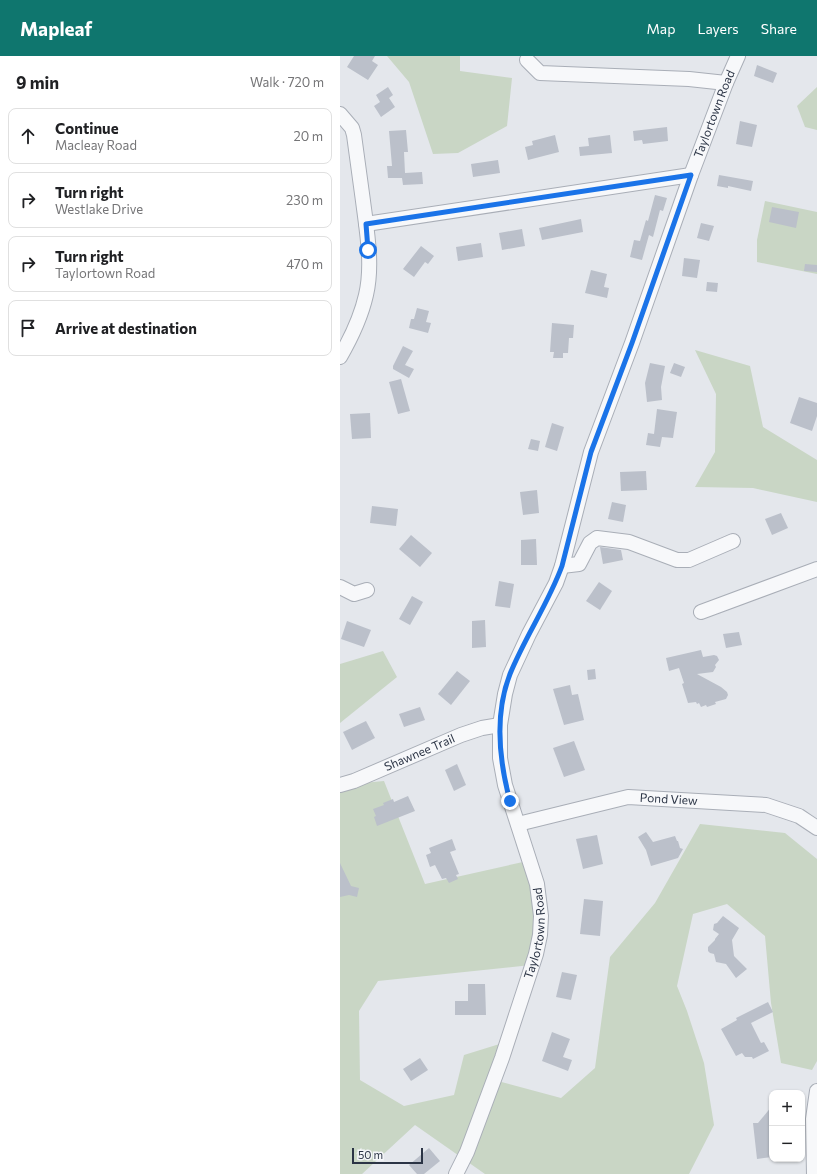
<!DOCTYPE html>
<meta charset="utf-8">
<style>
body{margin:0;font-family:Commissioner,sans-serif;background:#f6f6f6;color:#202124}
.controls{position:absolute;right:12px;bottom:12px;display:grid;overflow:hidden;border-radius:8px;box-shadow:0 1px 3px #0004}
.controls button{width:36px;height:36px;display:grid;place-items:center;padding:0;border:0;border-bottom:1px solid #e0e0e0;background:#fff;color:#202124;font:20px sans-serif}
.scale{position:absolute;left:12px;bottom:10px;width:71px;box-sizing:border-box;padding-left:4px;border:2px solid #2b3445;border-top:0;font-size:11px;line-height:14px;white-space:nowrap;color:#2b3445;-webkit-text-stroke:3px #f4f6f9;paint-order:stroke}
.stop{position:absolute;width:12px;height:12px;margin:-9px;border:3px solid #1a73e8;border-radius:50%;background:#fff}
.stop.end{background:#1a73e8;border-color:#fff;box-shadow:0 1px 4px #0008}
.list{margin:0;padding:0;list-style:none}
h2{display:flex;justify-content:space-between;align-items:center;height:52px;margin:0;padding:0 16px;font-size:17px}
h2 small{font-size:13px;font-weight:400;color:#757577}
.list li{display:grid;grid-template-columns:26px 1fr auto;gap:12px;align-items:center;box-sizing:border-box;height:56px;margin:0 8px 8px;padding:0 8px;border:1px solid #e0e0e0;border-radius:8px}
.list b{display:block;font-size:15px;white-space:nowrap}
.list p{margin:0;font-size:13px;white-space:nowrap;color:#757577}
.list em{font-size:13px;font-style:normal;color:#757577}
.icon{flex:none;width:22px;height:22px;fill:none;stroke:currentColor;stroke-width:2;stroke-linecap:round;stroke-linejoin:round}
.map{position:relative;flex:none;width:477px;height:1118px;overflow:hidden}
header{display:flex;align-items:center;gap:24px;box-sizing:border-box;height:56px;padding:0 20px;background:#0f766e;color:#fff}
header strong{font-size:19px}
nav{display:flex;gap:22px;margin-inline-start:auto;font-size:14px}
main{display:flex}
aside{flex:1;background:#fff}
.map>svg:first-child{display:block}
.green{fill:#c9d6c5}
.building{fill:#bbc0ca}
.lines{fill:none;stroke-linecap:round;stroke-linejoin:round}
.minor-casing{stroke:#a9aeb7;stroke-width:16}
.minor{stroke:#f7f8fa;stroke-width:14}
.route{stroke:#1a73e8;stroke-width:5}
.labels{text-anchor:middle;stroke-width:3;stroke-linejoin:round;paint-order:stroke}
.street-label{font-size:12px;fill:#2b3445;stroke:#f4f6f9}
</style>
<header>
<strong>Mapleaf</strong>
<nav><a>Map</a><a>Layers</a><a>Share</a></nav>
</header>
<main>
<aside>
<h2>9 min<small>Walk · 720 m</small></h2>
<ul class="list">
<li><svg class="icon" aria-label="ahead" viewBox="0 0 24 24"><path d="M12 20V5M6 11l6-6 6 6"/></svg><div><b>Continue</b><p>Macleay Road</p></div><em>20 m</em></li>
<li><svg class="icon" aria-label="right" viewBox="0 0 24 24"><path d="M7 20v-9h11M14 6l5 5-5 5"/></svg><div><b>Turn right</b><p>Westlake Drive</p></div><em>230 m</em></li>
<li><svg class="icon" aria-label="right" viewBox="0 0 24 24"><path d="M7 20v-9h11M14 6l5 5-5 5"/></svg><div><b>Turn right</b><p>Taylortown Road</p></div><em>470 m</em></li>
<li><svg class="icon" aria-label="arrive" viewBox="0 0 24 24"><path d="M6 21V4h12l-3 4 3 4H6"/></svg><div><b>Arrive at destination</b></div></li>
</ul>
</aside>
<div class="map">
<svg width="477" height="1118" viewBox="0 0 477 1118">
<rect width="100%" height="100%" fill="#e4e7ec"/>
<g class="green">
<polygon points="47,0 120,0 120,15 172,22 167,70 118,97 93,98 69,26"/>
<polygon points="477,31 477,74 465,71 457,50"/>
<polygon points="425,145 477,156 477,218 417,206 417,184"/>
<polygon points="355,294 410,310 423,371 477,404 477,446 413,432 355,431 375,396 376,338"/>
<polygon points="43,595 57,621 0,667 0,608"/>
<polygon points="0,722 2,729 44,725 85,828 183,806 200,856 191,909 38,925 19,955 20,1024 64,1050 114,1039 124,999 166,986 154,1024 221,1042 255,1012 270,901 315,847 360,768 445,777 477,803 477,1005 472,1014 441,1007 431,947 425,880 387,848 353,858 337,930 347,955 364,1007 374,1069 349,1118 145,1118 75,1069 22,1118 0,1118"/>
</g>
<g class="building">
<polygon points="14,0 35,0 32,5 38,9 28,24 7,11"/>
<polygon points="417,9 437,17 433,27 414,20"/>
<polygon points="48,31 53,39 49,42 55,51 41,61 34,50 40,46 36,39"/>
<polygon points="400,65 417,69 412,91 396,88"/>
<polygon points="327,71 328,85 303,88 302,84 294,85 293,75"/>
<polygon points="66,74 68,96 64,96 65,117 82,116 83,128 63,129 62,122 48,122 47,110 52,110 49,75"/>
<polygon points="215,79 219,96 188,104 185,91 193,89 192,85"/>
<polygon points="270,79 272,97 240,100 239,91 249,90 248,82"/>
<polygon points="158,104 160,117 133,121 131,108"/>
<polygon points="379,119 413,125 411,135 388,130 388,132 377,130"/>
<polygon points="315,139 327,142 323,155 320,154 313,181 309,179 302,204 290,201 294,184 300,185 306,164 308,165"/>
<polygon points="432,151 459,156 456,172 429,166"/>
<polygon points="241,163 243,176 202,184 199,172"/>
<polygon points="361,167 374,170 369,185 357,182"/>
<polygon points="182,173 185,190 162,194 159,177"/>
<polygon points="141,187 143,201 118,205 116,191"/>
<polygon points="81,190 94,200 88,208 85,206 74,221 63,213"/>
<polygon points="344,202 360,204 357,222 342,220"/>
<polygon points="465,208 477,209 477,216 464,215"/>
<polygon points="251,214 267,218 264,231 269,232 267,242 245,237"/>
<polygon points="367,226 378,227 377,236 366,235"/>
<polygon points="77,252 89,255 86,266 91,267 88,277 69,272 71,263 74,263"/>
<polygon points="212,267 234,269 233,282 229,282 228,297 223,297 223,302 213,302 214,296 210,296"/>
<polygon points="63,290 73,295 65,309 74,313 69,322 53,313 53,310"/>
<polygon points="310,307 325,310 321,331 322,344 307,346 305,327"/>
<polygon points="334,307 345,311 341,321 330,317"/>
<polygon points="61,323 70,355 58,358 49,326"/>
<polygon points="459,341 477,347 477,360 472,375 450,367"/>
<polygon points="317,353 337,356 333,382 322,381 320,391 306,389 308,377 314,378"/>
<polygon points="30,357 31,382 12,383 10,358"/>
<polygon points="212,367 224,371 217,395 205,391"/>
<polygon points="191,383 200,385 198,395 188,393"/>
<polygon points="306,415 307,434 281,435 280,416"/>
<polygon points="197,434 199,457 183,459 180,436"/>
<polygon points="272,446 286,449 283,466 268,463"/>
<polygon points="32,450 58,453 56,470 30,467"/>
<polygon points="441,457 448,472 432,479 425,463"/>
<polygon points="71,479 92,497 80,511 59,493"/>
<polygon points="196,483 197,509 181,509 181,484"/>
<polygon points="260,491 281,494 283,504 263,508"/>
<polygon points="159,525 174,528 170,552 155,550"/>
<polygon points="259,526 272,535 260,554 246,545"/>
<polygon points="72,540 83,546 70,569 59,563"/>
<polygon points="145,564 146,591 132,592 132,565"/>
<polygon points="7,565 31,574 24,591 1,583"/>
<polygon points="399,576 402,589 386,592 383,578"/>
<polygon points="361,594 363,601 374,599 377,600 379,604 375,609 376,611 373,616 357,618 381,631 387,636 388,639 386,643 375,646 376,648 367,651 366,649 361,651 359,647 357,648 356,646 348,647 342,628 344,627 339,612 329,615 326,602"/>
<polygon points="255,613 256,623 248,624 247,614"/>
<polygon points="117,615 130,625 111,649 98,638"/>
<polygon points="230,629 232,639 238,638 244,664 224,669 213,633"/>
<polygon points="80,651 85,664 64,671 59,658"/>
<polygon points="26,665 35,682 12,694 3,676"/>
<polygon points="234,685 245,714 224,721 213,692"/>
<polygon points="117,708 126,729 114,735 105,714"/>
<polygon points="68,740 75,755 37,770 34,761 36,760 33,753 44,749 43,747 53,743 54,746"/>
<polygon points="306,776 313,786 335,780 337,785 338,785 340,792 343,793 338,802 311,810 306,794 298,781"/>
<polygon points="257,779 263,808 243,813 236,783"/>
<polygon points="112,783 116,794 110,796 119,818 116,819 118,823 109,827 106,822 102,823 95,809 90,811 86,799 91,797 89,792"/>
<polygon points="0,807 11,830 19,832 17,841 9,839 0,841"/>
<polygon points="244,843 263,845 260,880 240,878"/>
<polygon points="383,860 399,872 392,884 394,900 407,913 396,922 386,908 376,906 374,898 370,897 368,895 368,891 375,884 375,883 379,878 373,874 374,868 377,867"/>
<polygon points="222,916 237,919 231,944 216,941"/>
<polygon points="128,928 145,928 146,959 115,959 115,945 128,945"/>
<polygon points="428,946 433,956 411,967 421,987 424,986 429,995 413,1003 412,1001 405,1001 402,997 396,1000 381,973 397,964 396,962"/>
<polygon points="212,976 230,983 223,1001 232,1004 228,1015 202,1005"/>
<polygon points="80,1002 88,1014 71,1025 63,1013"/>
<polygon points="432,1050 432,1101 417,1103 413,1067 418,1067"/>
<polygon points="89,1092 100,1105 84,1118 77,1118 69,1109"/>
</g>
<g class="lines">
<defs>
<g id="minor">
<polyline points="187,4 200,17 349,23 386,27"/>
<path d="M0,58l12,14 2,7c3,22 6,44 9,66 4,31 10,64 3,94 -5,22 -15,43 -26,62"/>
<polyline points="26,168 351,119"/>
<polyline points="222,510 239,508 250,487 257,482 289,486 337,504 349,504 393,485"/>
<polyline points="0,531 14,538 27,534"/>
<polyline points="361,556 477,513"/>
<path id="s1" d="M0,729l14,-4 107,-46 21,-7 18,-3"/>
<path id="s2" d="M178,768l110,-27 138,8 33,11 18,12"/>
<path id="s3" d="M116,1118l11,-22 35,-94 34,-104 4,-19 1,-19 -4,-32 -32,-99 -5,-27v-33l5,-31 5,-19 19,-41 27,-51 6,-17 29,-114 41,-109 59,-168 35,-92 12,-27"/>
<polyline points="474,1118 473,1063 477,1035"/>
</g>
</defs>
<use href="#minor" class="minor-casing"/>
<use href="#minor" class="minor"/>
</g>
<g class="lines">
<path class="route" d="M28,194l-2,-26 325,-49 -59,168 -41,109 -29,114c-14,38 -37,71 -52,108 -16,41 -11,86 0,127"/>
</g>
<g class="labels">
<g class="street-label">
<text dy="4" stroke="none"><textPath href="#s3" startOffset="1119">Taylortown Road</textPath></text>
<text dy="4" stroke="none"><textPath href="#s1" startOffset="86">Shawnee Trail</textPath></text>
<text dy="4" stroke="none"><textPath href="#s2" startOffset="154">Pond View</textPath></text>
<text dy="4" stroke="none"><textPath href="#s3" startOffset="255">Taylortown Road</textPath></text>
</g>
</g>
</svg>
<div class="controls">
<button>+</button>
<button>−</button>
</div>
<div class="scale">50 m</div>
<div class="stop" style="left:28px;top:194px"></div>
<div class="stop end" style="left:170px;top:745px"></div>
</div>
</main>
